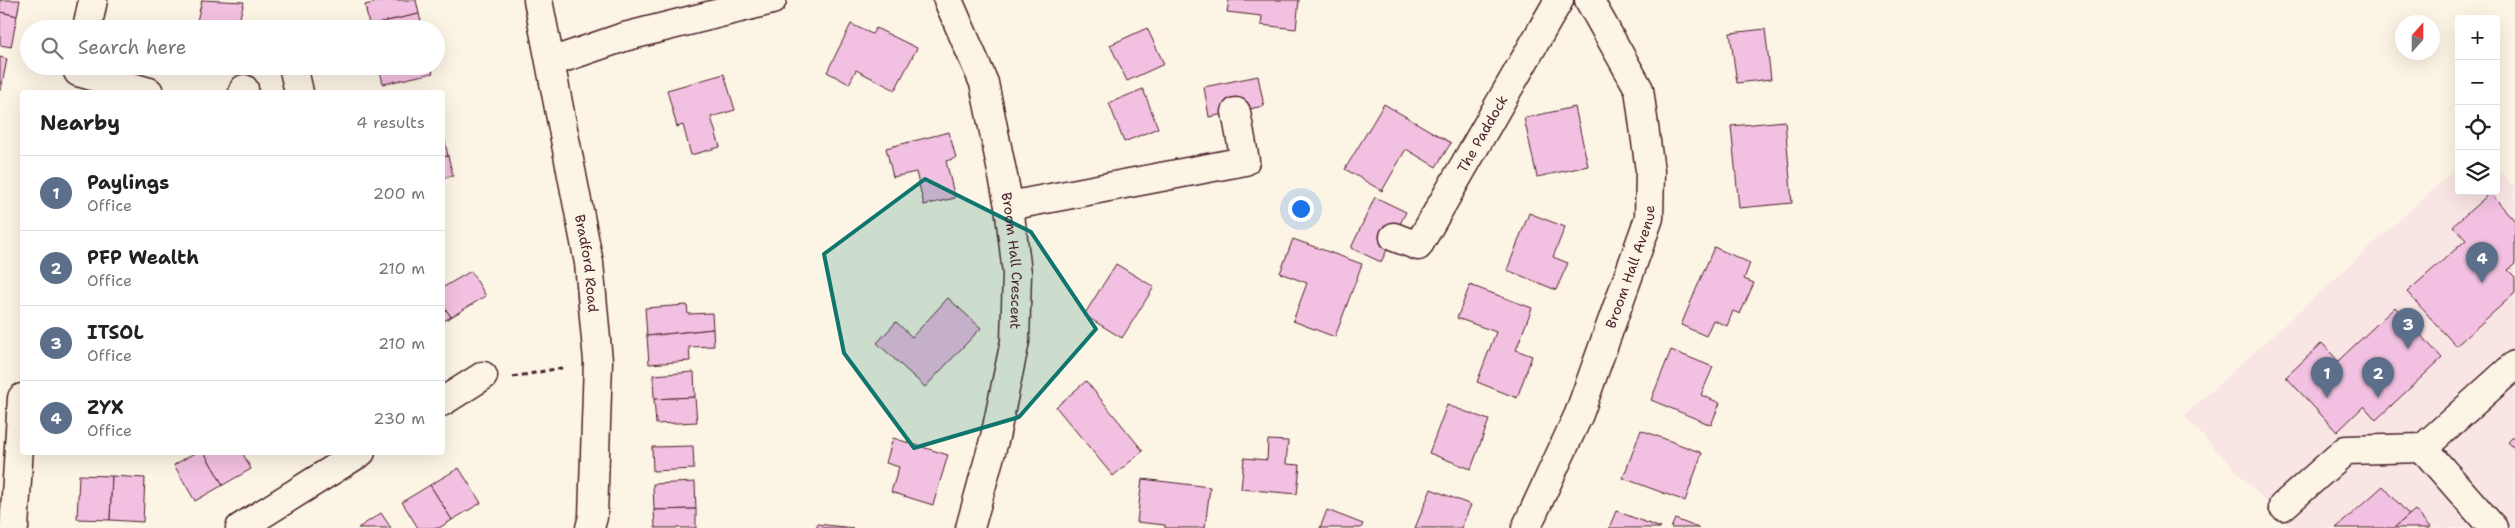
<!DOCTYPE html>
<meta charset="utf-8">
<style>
body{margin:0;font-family:"Shantell Sans",sans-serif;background:#f2f2f2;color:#222}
.controls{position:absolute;right:15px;top:15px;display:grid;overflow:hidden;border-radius:5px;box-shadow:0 5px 20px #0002}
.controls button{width:45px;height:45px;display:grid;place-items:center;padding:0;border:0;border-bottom:1px solid #e0e0e0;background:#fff;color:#222;font:25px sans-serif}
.compass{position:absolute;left:2395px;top:15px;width:45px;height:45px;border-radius:50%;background:#fff;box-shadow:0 5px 20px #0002;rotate:21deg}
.you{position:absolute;left:1300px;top:208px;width:18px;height:18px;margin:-12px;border:4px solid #fff;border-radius:50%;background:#1a73e8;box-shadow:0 0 0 8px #1a73e833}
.badge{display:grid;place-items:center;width:32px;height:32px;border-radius:50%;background:#111827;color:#fff;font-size:16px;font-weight:700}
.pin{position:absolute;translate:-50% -41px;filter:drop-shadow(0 1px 2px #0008)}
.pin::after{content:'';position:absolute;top:26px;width:18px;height:15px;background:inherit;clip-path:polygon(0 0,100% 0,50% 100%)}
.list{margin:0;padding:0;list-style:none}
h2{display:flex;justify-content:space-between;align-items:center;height:65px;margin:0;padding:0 20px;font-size:21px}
h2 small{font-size:16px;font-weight:400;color:#767676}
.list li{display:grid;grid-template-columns:32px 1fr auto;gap:15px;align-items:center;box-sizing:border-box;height:75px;padding:0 20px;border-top:1px solid #e0e0e0}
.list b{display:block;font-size:19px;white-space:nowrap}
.list p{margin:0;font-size:16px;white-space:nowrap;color:#767676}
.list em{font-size:16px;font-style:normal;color:#767676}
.icon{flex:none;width:28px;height:28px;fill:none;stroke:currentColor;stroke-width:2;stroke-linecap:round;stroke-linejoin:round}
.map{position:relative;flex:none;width:2515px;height:528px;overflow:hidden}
.search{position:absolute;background:#fff;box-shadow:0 5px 20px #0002;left:20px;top:20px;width:425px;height:55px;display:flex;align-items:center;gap:12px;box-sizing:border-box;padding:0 18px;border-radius:28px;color:#767676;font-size:19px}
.panel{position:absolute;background:#fff;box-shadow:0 5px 20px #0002;left:20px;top:90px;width:425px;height:365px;border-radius:5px}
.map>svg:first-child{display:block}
.built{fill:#f9e5e4}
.building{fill:#f2c0e0;stroke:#4a1f2b}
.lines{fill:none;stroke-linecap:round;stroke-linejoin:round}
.minor-casing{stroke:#4a1f2b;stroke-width:31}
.path{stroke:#4a1f2b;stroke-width:3;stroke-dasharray:5 4;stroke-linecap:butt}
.minor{stroke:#fcf5e5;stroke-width:28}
.marked{fill:#0f766e;fill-opacity:0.2;stroke:#0f766e;stroke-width:4;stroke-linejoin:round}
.labels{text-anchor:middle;stroke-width:4;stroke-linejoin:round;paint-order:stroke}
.street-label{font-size:14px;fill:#4a1f2b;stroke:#fcf5e5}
</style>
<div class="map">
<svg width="2515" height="528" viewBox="0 0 2515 528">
<rect width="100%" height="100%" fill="#fcf5e5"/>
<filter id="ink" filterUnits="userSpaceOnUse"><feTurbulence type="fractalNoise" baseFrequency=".02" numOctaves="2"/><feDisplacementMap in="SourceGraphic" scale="10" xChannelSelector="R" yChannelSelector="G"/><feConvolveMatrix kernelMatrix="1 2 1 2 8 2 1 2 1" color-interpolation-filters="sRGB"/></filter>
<g filter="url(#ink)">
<polygon class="built" points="2459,166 2459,191 2496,191 2496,167 2515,188 2515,528 2291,528 2184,416"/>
<g class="building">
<polygon points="0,0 20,0 17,16 0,12"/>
<polygon points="202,0 244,2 237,29 228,29 197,21"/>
<polygon points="387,0 416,0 419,14 369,25 365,5"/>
<polygon points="1229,0 1299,0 1296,29 1261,25 1262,16 1227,12"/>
<polygon points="0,12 17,16 11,47 0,45"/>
<polygon points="419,14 423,29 370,29 369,25"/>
<polygon points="197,21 228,29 195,29"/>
<polygon points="851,24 872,34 876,28 917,48 895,90 856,70 849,84 827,72"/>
<polygon points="1147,28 1164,64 1127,81 1110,45"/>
<polygon points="1765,29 1771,79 1737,83 1730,33"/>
<polygon points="0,57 7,59 1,90 0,90"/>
<polygon points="379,66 431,66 433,73 383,84"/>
<polygon points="724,74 735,110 711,117 720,147 691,155 683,125 677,127 667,90"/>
<polygon points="1258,76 1264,106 1209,117 1204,87"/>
<polygon points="1143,89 1158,128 1124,142 1109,103"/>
<polygon points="1384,104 1451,143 1436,167 1406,149 1382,191 1345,169"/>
<polygon points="1575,107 1588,166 1537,177 1524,118"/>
<polygon points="1785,121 1792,203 1739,208 1731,126"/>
<polygon points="949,132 956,158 946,161 955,198 924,205 916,172 893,177 886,148"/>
<polygon points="444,136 448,156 442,157 442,137"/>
<polygon points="448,156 453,176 442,178 442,157"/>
<polygon points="2490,193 2515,221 2515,264 2508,270 2515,277 2515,293 2456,346 2407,292 2466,240 2453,226"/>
<polygon points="1375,197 1406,212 1381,262 1351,248"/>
<polygon points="1529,213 1565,227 1553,257 1568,263 1556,290 1507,270"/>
<polygon points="1293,239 1362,264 1335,337 1293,321 1307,283 1280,273"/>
<polygon points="1714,247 1750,263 1744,279 1754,283 1740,314 1733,311 1727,326 1713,320 1706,336 1681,325"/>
<polygon points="1116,264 1154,287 1122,338 1084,315"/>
<polygon points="471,271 486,296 451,317 442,304 442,288"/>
<polygon points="1470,285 1532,308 1516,350 1532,356 1517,398 1477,382 1496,332 1457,318"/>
<polygon points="948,298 981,328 925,387 877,343 896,322 912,337"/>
<polygon points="442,304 451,317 442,322"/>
<polygon points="687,305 688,314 712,313 713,329 647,336 645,308"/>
<polygon points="2395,307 2442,358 2376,420 2364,406 2337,432 2286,377 2322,343 2338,361"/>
<polygon points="713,329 714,346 689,347 690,361 649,364 647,336"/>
<polygon points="1671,350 1713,367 1701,395 1720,403 1711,425 1651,400"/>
<polygon points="694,372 695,397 654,399 653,375"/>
<polygon points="1086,381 1143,451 1113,476 1056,407"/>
<polygon points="695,397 697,422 656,424 654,399"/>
<polygon points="1447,405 1489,420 1471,469 1429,453"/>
<polygon points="1641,430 1702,453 1685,501 1623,478"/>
<polygon points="2515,435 2515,449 2508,442"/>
<polygon points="893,438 948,455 933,505 891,492 899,467 886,463"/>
<polygon points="1268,440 1288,441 1286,464 1300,465 1297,494 1241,489 1244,458 1267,460"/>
<polygon points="693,446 694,469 653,471 652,447"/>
<polygon points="196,452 204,452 223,485 195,501 174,465"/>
<polygon points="204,452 242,452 251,469 223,485"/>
<polygon points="459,468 481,503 452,520 430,485"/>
<polygon points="79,475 112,476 110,520 77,519"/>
<polygon points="112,476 145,478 143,522 110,520"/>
<polygon points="1142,479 1210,487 1205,528 1165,528 1165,525 1137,522"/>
<polygon points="695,482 696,509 654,510 653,484"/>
<polygon points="430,485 452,520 439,528 418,528 402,502"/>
<polygon points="2383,486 2409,515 2394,528 2336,528"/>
<polygon points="1431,489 1471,505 1461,528 1415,528"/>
<polygon points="696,509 696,528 655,528 654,510"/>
<polygon points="1327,510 1363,524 1361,528 1320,528"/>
<polygon points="2415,510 2431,528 2394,528 2409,515"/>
<polygon points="1616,511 1661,528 1609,528"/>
<polygon points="381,513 391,528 358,528"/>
<polygon points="1675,519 1699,528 1671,528"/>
<polygon points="817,524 853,528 817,528"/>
</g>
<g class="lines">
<defs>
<g id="minor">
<path id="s1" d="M538,0l51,263 9,98 -5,156 -3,11"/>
<path id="s2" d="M948,0l36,83 25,123 8,67 -2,68 -20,96 -25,91"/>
<polyline points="87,29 93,0"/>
<polyline points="551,62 624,37 772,0"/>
<polyline points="293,66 299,92"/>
<polyline points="78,72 149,92"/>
<polyline points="243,92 244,89"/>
<polyline points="1009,206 1245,161 1236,112"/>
<path id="s3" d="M1394,237l24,9 141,-246"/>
<polyline points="442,402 483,376"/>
<polyline points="2423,448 2493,528"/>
<polyline points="2283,506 2346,450 2423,448 2515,365"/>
<polyline points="14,528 22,398"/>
<polyline points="240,528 361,452"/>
<path id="s4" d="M1526,528l53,-114 70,-196 1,-47 -11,-82 -50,-89"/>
</g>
</defs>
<use href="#minor" class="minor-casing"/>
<polyline class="path" points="513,377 566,367"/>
<use href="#minor" class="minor"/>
</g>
</g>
<path class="marked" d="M925,179l106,53 65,97 -77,88 -105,31 -70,-95 -20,-99z"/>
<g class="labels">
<g class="street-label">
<text dy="5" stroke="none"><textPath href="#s3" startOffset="155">The Paddock</textPath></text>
<text dy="5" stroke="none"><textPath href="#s1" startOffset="268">Bradford Road</textPath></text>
<text dy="5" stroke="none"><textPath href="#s2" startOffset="271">Broom Hall Crescent</textPath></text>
<text dy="5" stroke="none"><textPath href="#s4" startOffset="282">Broom Hall Avenue</textPath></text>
</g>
</g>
</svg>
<div class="controls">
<button>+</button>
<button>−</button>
<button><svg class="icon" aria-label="locate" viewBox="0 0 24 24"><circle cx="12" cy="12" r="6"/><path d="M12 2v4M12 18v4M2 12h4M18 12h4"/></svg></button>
<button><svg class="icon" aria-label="layers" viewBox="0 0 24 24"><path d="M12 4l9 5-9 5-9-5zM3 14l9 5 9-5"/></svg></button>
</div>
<svg class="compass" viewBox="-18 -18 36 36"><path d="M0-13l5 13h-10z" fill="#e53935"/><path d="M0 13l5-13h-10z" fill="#767676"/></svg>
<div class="you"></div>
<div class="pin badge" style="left:2327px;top:398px;background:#5c6f8a">1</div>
<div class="pin badge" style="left:2378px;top:398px;background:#5c6f8a">2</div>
<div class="pin badge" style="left:2408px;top:349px;background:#5c6f8a">3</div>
<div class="pin badge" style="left:2482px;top:283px;background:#5c6f8a">4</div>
<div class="search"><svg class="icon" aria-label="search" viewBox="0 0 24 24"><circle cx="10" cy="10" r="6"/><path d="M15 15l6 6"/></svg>Search here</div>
<section class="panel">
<h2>Nearby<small>4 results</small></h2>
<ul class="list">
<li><span class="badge" style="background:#5c6f8a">1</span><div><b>Paylings</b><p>Office</p></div><em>200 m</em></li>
<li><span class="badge" style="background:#5c6f8a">2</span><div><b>PFP Wealth</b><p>Office</p></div><em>210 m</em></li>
<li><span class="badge" style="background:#5c6f8a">3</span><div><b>ITSOL</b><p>Office</p></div><em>210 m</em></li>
<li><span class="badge" style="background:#5c6f8a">4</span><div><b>ZYX</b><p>Office</p></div><em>230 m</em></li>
</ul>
</section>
</div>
